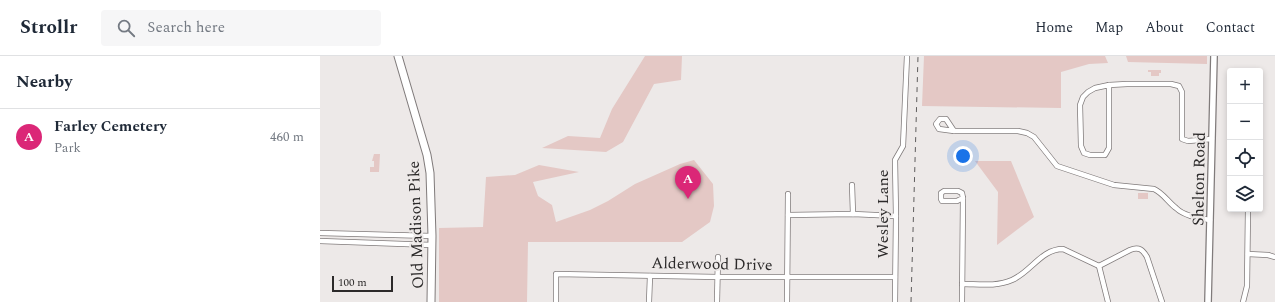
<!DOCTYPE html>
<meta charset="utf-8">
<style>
body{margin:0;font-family:Spectral,serif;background:#f6f6f7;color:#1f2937}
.controls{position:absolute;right:12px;top:12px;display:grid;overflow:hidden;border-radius:4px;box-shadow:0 2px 6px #0003}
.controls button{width:36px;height:36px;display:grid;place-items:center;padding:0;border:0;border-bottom:1px solid #e0e1e3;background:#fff;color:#1f2937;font:20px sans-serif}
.scale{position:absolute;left:12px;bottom:10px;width:61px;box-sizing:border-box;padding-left:4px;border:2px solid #2c2a2a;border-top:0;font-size:11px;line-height:14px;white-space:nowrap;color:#2c2a2a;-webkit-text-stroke:3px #ede9e8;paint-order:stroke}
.you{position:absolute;left:643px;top:100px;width:14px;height:14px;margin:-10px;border:3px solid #fff;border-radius:50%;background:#1a73e8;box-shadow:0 0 0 6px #1a73e833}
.badge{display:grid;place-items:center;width:26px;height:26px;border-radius:50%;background:#db2777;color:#fff;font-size:13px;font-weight:700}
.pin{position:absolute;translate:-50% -33px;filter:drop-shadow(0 1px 2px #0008)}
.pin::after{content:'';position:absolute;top:21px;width:14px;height:12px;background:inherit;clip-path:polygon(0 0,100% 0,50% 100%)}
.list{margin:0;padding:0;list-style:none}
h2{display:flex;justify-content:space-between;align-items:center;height:52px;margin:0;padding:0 16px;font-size:17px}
h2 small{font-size:13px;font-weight:400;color:#747a83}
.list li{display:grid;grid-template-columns:26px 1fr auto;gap:12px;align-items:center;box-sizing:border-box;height:56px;padding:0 16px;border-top:1px solid #e0e1e3}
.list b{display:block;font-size:15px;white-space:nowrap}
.list p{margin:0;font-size:13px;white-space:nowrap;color:#747a83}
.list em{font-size:13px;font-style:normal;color:#747a83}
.icon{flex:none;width:22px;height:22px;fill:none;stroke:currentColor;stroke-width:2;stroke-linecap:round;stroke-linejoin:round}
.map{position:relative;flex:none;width:955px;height:246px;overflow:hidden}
header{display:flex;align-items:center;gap:24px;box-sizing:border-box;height:56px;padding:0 20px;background:#fff;border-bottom:1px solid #e0e1e3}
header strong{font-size:19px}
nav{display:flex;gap:22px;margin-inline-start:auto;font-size:14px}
.search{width:280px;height:36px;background:#f6f6f7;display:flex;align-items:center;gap:10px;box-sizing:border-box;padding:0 14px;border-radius:4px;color:#747a83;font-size:15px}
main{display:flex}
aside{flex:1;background:#fff}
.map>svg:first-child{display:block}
.green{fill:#e4c8c5}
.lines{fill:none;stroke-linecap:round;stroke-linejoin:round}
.minor-casing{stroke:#807b7b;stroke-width:6}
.tertiary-casing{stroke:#807b7b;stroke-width:8}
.secondary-casing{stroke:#807b7b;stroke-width:9}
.minor{stroke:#fff;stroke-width:4.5}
.tertiary{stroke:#fff;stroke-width:5.5}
.secondary{stroke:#fff;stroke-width:7}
.rail{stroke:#5f5d5d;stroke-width:1;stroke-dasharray:5 5;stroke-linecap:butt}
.labels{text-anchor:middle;stroke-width:4;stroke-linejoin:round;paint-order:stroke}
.street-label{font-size:16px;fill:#2c2a2a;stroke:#ede9e8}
</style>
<header>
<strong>Strollr</strong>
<div class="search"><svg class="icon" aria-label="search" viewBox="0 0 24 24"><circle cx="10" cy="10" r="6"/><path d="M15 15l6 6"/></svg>Search here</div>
<nav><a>Home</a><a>Map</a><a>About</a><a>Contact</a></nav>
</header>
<main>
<aside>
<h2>Nearby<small></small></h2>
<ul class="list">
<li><span class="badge">A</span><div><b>Farley Cemetery</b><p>Park</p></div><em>460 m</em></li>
</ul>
</aside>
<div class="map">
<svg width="955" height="246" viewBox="0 0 955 246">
<rect width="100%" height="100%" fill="#ede9e8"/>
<g class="green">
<polygon points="325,0 362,0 361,24 334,28 303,86 286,96 222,92 248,80 280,82 292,53"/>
<polygon points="604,0 785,0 788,7 769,8 741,16 741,52 602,50"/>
<polygon points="806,0 887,0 887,8 808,6"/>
<polygon points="828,14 841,14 841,17 839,17 839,20 831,20 831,16 828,16"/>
<polygon points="54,98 60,98 59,116 50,116 50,111 54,111 54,105 52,105"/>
<polygon points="374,104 393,128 394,150 390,166 362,186 208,186 207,246 119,246 119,172 163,171 166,121 195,119 219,109 259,116 213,126 218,140 232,149 236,166 270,154 288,145 315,128 360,108"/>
<polygon points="655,105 691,105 714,161 677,189 678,136"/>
<rect x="818" y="137" width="10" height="6"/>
</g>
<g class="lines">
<defs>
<g id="minor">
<polygon points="789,29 789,92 785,99 770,99 764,97 761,90 760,49 763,41 768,36 775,32"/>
<polyline points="789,29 807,28 851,28 859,30 862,36 862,83 868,85 892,83"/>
<polygon points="620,63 626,63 634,75 619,73 616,68"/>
<path d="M634,75h64l9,2 7,4 23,29 57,19 40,4c9,4 14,13 22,19 8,8 23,10 34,12"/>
<polyline points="532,129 533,158"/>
<polygon points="624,135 638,135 642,137 643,142 637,145 622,145 621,143 621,137"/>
<polyline points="468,159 533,158 576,160"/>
<polyline points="0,177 112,180"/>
<polyline points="0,185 112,189"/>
<polyline points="928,198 948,199 955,201"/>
<path d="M779,210l31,-16c9,-4 13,0 17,7l15,45"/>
<polyline points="779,210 788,246"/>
<path d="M642,228c16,0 34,3 50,-4 19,-8 29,-31 51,-31l36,17"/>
<polyline points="236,246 236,218 398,221 575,221"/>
<polyline points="329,246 330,220"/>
<polyline points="397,246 398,201"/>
<polyline points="467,246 468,138"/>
<polyline points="575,246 576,160 575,104 583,90 587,0"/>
<polyline points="642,246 643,142"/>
<polyline points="923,246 927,230 928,153"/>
</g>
<polyline id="tertiary" points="888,246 894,0"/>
<polyline id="secondary" points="78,0 107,99 110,117 112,180 111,246"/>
</defs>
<use href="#minor" class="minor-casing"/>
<use href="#tertiary" class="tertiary-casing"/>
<use href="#secondary" class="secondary-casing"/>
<use href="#minor" class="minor"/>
<use href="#tertiary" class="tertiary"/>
<use href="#secondary" class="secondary"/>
<polyline class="rail" points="591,246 598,0"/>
</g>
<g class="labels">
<g class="street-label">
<text transform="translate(878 123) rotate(-89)" y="6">Shelton Road</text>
<text transform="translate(562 158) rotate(-90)" y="6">Wesley Lane</text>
<text transform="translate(95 169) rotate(-92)" y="6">Old Madison Pike</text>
<text transform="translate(392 207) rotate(1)" y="6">Alderwood Drive</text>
</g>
</g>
</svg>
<div class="controls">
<button>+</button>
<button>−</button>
<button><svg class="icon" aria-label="locate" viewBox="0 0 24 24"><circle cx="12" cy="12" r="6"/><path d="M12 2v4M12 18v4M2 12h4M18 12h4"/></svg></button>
<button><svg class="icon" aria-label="layers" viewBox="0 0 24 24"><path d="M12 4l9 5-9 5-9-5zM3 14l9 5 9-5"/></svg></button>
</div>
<div class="scale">100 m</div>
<div class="you"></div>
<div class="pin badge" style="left:368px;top:143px">A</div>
</div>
</main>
